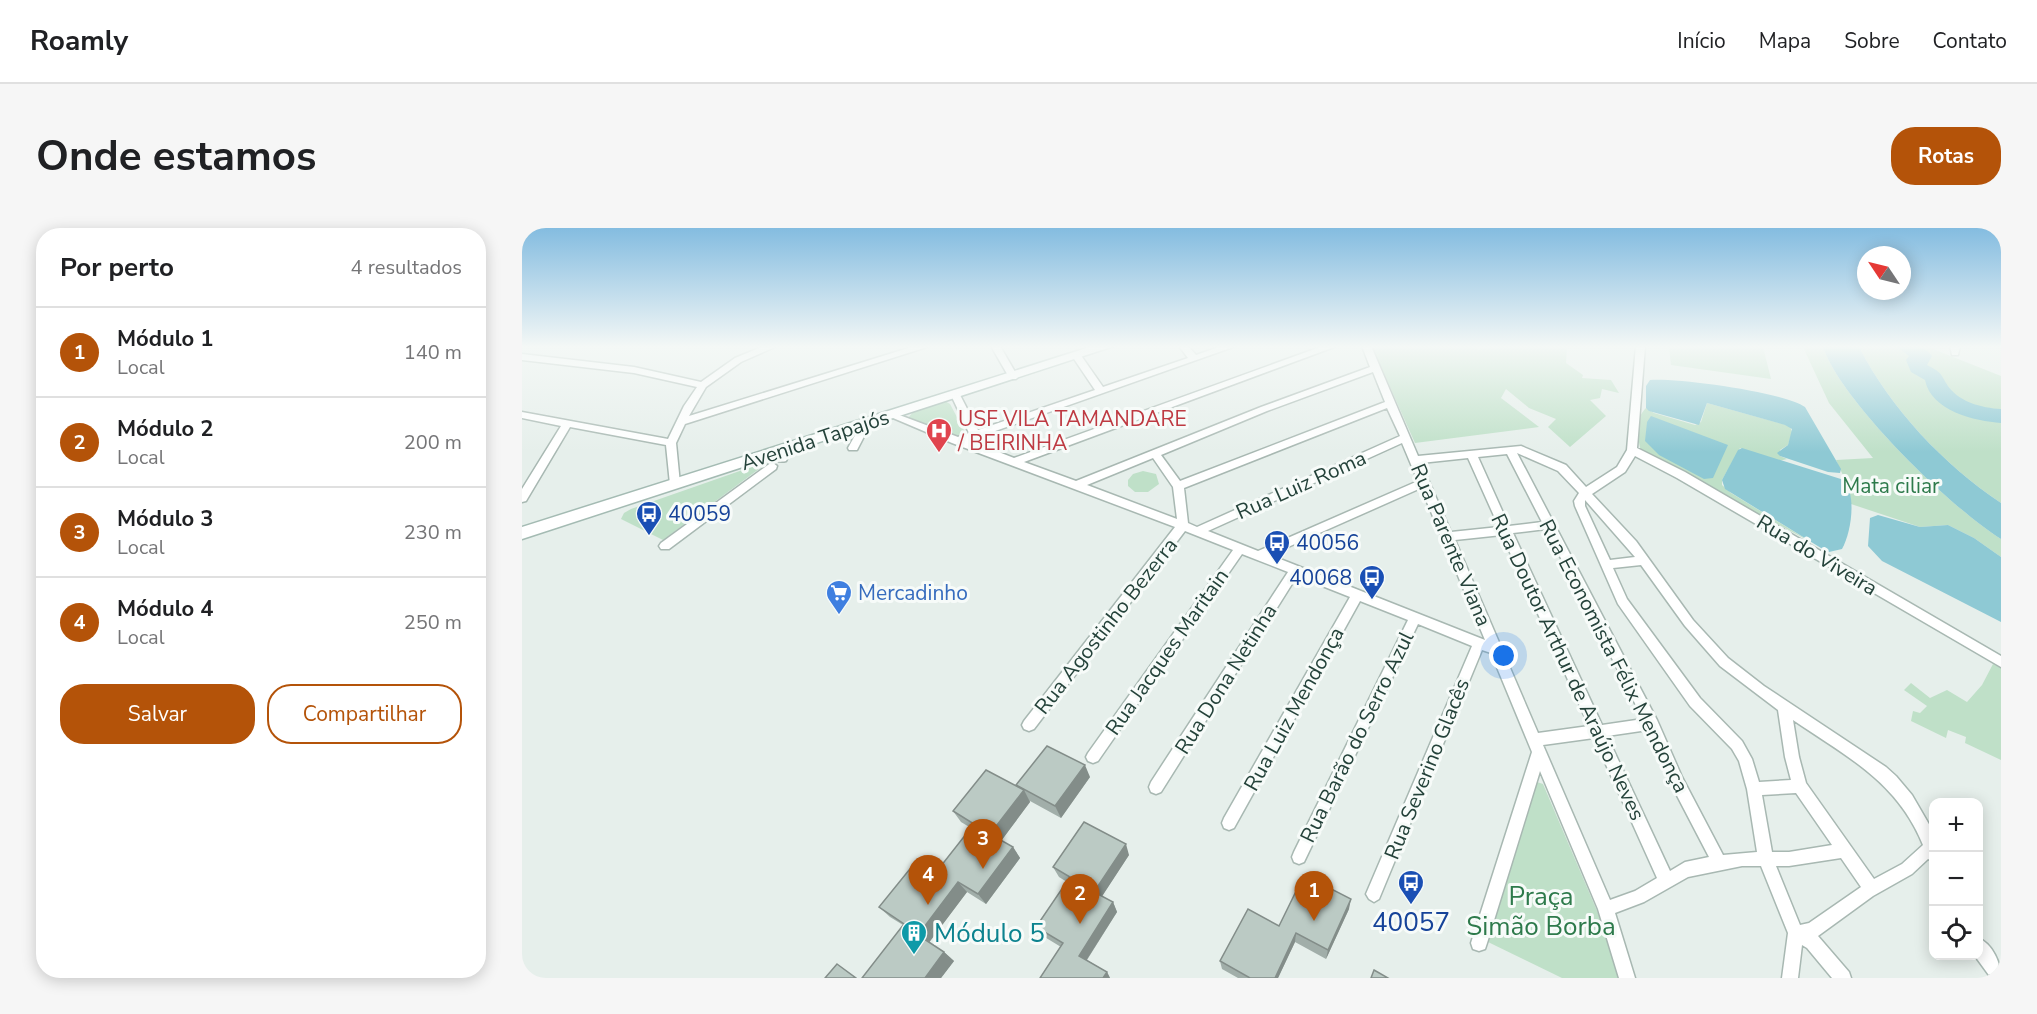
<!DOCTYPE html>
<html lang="pt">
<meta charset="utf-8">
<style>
body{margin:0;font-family:"Nunito Sans",sans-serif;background:#f6f6f6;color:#202124}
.controls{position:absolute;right:18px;bottom:18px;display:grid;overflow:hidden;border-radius:12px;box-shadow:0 3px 15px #0003}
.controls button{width:54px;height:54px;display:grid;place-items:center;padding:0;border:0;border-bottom:2px solid #e0e0e0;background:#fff;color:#202124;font:30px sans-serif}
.compass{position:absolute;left:1335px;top:18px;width:54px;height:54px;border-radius:50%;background:#fff;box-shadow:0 3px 15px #0003;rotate:305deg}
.you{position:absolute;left:982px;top:428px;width:21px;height:21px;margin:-15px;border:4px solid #fff;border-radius:50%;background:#1a73e8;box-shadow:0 0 0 9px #1a73e833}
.badge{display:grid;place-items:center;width:39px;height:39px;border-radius:50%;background:#b45309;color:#fff;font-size:20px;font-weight:700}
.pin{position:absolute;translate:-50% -50px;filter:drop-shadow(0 2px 3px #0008)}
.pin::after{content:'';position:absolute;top:32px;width:21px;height:18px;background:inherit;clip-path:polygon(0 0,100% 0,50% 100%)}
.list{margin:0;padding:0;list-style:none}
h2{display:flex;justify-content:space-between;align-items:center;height:78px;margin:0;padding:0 24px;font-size:26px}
h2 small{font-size:20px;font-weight:400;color:#757577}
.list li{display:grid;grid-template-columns:39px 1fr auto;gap:18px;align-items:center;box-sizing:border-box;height:90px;padding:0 24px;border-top:2px solid #e0e0e0}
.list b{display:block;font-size:22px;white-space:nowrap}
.list p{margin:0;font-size:20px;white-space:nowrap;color:#757577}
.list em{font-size:20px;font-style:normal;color:#757577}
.actions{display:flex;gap:12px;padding:18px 24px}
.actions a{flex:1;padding:14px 0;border:2px solid #b45309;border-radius:24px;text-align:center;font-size:21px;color:#b45309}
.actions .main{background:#b45309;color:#fff}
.icon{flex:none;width:33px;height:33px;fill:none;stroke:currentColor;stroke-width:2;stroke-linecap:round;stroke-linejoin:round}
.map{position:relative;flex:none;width:1479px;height:750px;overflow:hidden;border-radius:24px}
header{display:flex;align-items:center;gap:36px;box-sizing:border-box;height:84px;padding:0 30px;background:#fff;border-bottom:2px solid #e0e0e0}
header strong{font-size:28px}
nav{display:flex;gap:33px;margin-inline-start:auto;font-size:21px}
.intro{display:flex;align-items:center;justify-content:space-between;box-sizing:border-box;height:144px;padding:0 36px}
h1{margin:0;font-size:42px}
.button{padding:15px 27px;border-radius:24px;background:#b45309;color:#fff;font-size:21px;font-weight:700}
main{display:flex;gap:36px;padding:0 36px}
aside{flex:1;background:#fff;border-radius:24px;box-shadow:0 3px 15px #0003}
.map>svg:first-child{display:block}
.green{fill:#bfe0c8}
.water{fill:#8ec9d4}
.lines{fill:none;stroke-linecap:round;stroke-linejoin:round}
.river{fill:#8ec9d4;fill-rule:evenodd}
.minor-casing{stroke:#a8b8b2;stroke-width:3}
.secondary-casing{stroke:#a4bbb3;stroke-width:3}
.minor{fill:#fff;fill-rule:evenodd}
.secondary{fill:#fff;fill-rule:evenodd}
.wall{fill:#a1aea9}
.shaded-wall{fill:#838d89}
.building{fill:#bbcac4;stroke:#838d89;stroke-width:1.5}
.labels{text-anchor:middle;stroke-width:6;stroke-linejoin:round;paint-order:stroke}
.health-label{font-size:21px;fill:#be3a42;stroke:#f7fbf9;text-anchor:start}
.street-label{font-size:21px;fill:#24423a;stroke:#f7fbf9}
.park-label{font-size:21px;fill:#2d7a4b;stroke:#f7fbf9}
.transit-label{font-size:21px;fill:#164399;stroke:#f7fbf9;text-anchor:start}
.shop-label{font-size:21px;fill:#366cbe;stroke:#f7fbf9;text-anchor:start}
.near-park-label{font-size:26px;fill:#2d7a4b;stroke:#f7fbf9}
.near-transit-label{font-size:26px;fill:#164399;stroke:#f7fbf9}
.near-culture-label{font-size:26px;fill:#0d838f;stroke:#f7fbf9;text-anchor:start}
</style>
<header>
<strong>Roamly</strong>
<nav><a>Início</a><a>Mapa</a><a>Sobre</a><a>Contato</a></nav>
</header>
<div class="intro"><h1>Onde estamos</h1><a class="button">Rotas</a></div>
<main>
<aside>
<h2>Por perto<small>4 resultados</small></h2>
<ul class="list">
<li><span class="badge">1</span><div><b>Módulo 1</b><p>Local</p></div><em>140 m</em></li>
<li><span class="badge">2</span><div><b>Módulo 2</b><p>Local</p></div><em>200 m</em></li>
<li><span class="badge">3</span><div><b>Módulo 3</b><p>Local</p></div><em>230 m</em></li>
<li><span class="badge">4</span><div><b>Módulo 4</b><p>Local</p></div><em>250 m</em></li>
</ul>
<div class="actions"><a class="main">Salvar</a><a>Compartilhar</a></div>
</aside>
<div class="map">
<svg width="1479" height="750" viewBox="0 0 1479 750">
<rect width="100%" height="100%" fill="#e6efeb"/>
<g class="green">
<polygon points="954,119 956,122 970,118 1045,119 1044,135 1061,147 1060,150 1089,152 1097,165 1080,161 1078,170 1068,172 1084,188 1048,219 1026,199 1034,191 1007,180 984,161 979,170 1017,199 893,215 850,119"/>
<polygon points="1147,119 1241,119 1249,151 1149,137"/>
<path d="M1281,119h20c18,54 128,161 178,192v18l-27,-19 -26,-13 -28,2 -69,-23 -4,-20 -11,-24 37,-2 -44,-55z"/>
<path d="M1337,119h69l73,29v127c-58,-39 -110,-94 -142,-156z"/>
<polygon points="423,173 428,176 444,206 435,209 385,191 393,182"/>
<path d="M1185,175l83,23 2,6 -4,13 -8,5v6l7,3 -8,2 -39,-13 -18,32v5l9,8 80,49 -170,-91c-4,-13 -6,-33 5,-43l8,5 41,12 6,-3z"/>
<polygon points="249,232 141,312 99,291 102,285 109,281"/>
<polygon points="621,243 634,246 637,256 626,264 613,264 606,258 606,252 611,246"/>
<polygon points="1471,436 1479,440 1479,532 1443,515 1444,509 1426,502 1424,510 1389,493 1391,483 1398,485 1405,478 1382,462 1389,455 1408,470 1425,462 1445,474 1460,457"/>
<polygon points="1015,554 1021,556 1090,718 1099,750 1040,750 966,714 962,709 1010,555"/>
</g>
<g class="water">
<path d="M1301,119h36c32,62 84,117 142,156v36c-50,-31 -160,-138 -178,-192z"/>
<path d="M1128,152c29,-2 133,12 155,27l36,62 -1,4 -12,-1 -48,-16 -3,-3 11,-8 4,-16 -7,-4 -78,-22 -8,22 -50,-14 -3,-3v-22z"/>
<polygon points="1129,188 1206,217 1191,250 1182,251 1137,227 1123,213 1125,194"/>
<path d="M1220,220l102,32c13,16 7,53 -2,69l-13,3 -8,-4 -96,-59 -3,-9 16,-30z"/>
<polygon points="1356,287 1398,299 1426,297 1452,310 1479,329 1479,394 1360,333 1346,318 1348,290"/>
</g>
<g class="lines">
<path class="river" d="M1374,118c14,0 27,-2 36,10l-5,9c13,7 13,7 19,18 11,19 36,25 55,26v14c-26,-2 -70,-12 -76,-43l-14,-8 -5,-12 3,-4z"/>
<defs>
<g id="minor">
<polygon points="242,118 255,118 219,134 184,159 167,188 393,118 408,118 163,196 154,215 158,256 153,260 148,256 144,217 48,199 4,273 0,274 0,261 39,198 0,190 0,184 146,211 162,178 175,159 112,145 0,132 0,126 112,139 179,154 213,130"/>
<polygon points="469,118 478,118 496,149 494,151 488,151"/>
<path d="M657,118h9l8,9 26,-9h14l-255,90 2,4 -1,2h-8l-2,-3 -4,1 46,18 309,-112h14l-313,116 52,19 185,-74 109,-40 -8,-21h9l47,110 103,-10 45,19 20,22 31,-20 10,-17 9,-104h9l-8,102 48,24 316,184v11l-324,-189 -42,-22 -10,16 -33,22 44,47 57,79 35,38 36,28 122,81 10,9 16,19 18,31 4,9v27l-6,-3 -16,15 -39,22 -55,40 31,36 2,6h-19l-25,-30 -5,-3 -4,33h-16l6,-45 -27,-67h-19l-54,11 -44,25 -29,11 20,65h-16l-21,-69 -58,-138 -53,172 -2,6 -6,2 -6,-2 -2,-6 61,-191 -41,-99 -9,-3 -103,249 -5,3 -5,-3 -3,-5 106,-248 -54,-22 -114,238 -5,2 -5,-2 -2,-5 2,-5 114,-232 -48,-19 -126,227 -5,2 -5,-2 -2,-5 2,-5 126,-221 -53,-21 -136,216 -5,2 -5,-2 -2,-5 2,-5 137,-210 -46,-18 -144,207 -5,2 -5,-2 -2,-4 2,-4 145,-203 -48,-19 -151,198 -5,2 -5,-2 -2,-4 2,-4 151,-194 -223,-84 -66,-28 5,-3 3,1 64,24 11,-4 -18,-38 2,-2h6l19,37 117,-40 -23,-34 2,-2h6l23,33 85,-29zM851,144l12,30 -205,79 -19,-26 106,-44zM865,180l13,28 -203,91 -9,-4 -4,-35zM880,215l16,38 -160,70 -50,-20zM995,225l41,18 21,22 -5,8 1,5 43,98 72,102 42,43 7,12 8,28 10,63 -34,3 -41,-78 -25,-57zM985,226l35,68 -33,4 -31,-69zM631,230l20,29 4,32 -90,-34zM946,230l31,69 -48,5 -30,-69zM899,260l64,152 -215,-85zM1063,272l50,57 -25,3 -25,-54zM1024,301l97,190 -41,6 -89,-192zM980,307l87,191 -51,7 -83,-193zM1119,337l44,61 35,40 58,44 7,47 6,23 -32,2 -7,-23 -10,-18 -42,-43 -73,-99 -14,-31zM1271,492c54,37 104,61 130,125l-21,19 -28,15 -68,-96 -7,-26zM1126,502l24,56 37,71 -24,5 -15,9 -63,-135zM1072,510l63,140 -22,13 -25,9 -67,-155zM1274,565l36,52 -43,7h-17l-10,-57zM1319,630l20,29 -52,36 -9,2 -24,-59h13z"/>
<polygon points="1428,118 1438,118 1436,127 1430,127"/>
<polygon points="344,192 349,195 336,220 335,222 327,222 326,220 341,193"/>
<path d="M249,223l16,8 -1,2c-7,2 -16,-2 -20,-7z"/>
<polygon points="250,234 255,238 254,241 147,321 139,321 137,318 139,315"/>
<path d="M1456,710c15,6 23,26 23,40h-10l-16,-22h3z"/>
</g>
<polygon id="secondary" points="571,118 592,118 0,311 0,299"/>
</defs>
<use href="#minor" class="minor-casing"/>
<use href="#secondary" class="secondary-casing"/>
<use href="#minor" class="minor"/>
<use href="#secondary" class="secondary"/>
</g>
<g class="wall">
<polygon points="568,549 539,590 508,573 508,574 479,613 491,619 498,630 464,676 445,664 407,714 422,724 432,733 419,750 340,750 381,697 368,689 357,679 415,643 449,600 439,594 431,583 495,558"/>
<polygon points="607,627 580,668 591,674 595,684 565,732 585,744 588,750 518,750 539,719 521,708 514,699 545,654 537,649 531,639"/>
<polygon points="827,681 804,731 773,714 756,750 716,750 700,741 698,733 757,698"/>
</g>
<g class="shaded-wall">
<polygon points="563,537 568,549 539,590 533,578"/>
<polygon points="502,562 508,574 476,617 468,606"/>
<polygon points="604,616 607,627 577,673 572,664"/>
<polygon points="491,619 498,630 464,676 456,666"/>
<polygon points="436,654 445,664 406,716 396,707"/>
<polygon points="829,671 827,681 804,731 806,722"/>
<polygon points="591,674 595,684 562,736 557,728"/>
<polygon points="774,705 773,714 756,750 753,750"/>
<polygon points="422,724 432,733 419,750 403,750"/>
<polygon points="585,744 588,750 581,750"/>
</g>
<g class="building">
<polygon points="525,518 563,537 533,578 494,557"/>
<polygon points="464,542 502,562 468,606 491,619 456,666 436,654 396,707 422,724 403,750 340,750 382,696 357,679 396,631 415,643 452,596 431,583"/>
<polygon points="562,594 604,616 572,664 591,674 557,728 585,744 581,750 518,750 541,715 514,699 548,649 531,639"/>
<polygon points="782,647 829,671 806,722 774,705 753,750 728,750 698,733 726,681 757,698"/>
<polygon points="315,736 334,750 303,750"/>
<polygon points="852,742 866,750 849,750"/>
</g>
<linearGradient id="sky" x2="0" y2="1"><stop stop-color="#84bce0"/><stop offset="0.53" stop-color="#f4f8f6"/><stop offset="1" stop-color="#f4f8f6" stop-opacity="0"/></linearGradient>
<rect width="1479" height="224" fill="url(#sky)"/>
<defs>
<symbol id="hospital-pin" viewBox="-11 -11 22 30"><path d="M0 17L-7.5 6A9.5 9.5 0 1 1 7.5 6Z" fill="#e0444e" stroke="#f7fbf9"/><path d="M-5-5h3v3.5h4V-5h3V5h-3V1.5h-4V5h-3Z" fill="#fff"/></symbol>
<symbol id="bus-pin" viewBox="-11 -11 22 30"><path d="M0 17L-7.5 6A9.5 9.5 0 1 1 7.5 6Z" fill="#1a4fb4" stroke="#f7fbf9"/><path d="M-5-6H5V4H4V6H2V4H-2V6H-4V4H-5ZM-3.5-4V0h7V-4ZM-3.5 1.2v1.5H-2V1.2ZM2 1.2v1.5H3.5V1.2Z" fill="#fff"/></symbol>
<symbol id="supermarket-pin" viewBox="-11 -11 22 30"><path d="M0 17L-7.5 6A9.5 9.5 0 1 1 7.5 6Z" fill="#3f7fe0" stroke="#f7fbf9"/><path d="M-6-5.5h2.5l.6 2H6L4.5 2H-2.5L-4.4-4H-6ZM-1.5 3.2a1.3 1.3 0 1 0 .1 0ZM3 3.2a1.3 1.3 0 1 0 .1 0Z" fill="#fff"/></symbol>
<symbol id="building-pin" viewBox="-11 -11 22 30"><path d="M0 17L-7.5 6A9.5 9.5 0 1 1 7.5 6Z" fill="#0f9aa8" stroke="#f7fbf9"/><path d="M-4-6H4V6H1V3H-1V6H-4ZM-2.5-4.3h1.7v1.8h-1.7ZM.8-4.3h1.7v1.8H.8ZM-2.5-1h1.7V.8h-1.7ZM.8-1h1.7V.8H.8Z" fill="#fff"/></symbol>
</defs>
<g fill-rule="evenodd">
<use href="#hospital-pin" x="402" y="188" width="30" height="40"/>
<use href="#bus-pin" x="112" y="271" width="30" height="40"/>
<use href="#bus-pin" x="740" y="300" width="30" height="40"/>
<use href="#bus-pin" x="835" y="335" width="30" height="40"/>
<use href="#supermarket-pin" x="302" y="350" width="30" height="40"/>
<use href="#bus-pin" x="874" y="640" width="30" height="40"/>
<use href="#building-pin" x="377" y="690" width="30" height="40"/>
</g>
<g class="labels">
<g class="health-label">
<text x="436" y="198">USF VILA TAMANDARE<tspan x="436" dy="24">/ BEIRINHA</tspan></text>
</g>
<g class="street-label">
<text transform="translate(293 212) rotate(-18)" y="7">Avenida Tapajós</text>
<text transform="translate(779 257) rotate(-24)" y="7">Rua Luiz Roma</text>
<text transform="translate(929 317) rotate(67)" y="7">Rua Parente Viana</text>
<text transform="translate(1295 327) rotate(31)" y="7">Rua do Viveira</text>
<text transform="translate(584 398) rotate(-52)" y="7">Rua Agostinho Bezerra</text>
<text transform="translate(645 424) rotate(-55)" y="7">Rua Jacques Maritain</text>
<text transform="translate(1092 428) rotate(63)" y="7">Rua Economista Félix Mendonça</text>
<text transform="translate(1046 439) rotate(65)" y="7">Rua Doutor Arthur de Araújo Neves</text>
<text transform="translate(704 451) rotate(-58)" y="7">Rua Dona Netinha</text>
<text transform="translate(772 481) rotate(-61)" y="7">Rua Luiz Mendonça</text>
<text transform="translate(835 509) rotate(-64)" y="7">Rua Barão do Serro Azul</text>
<text transform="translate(905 541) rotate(-68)" y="7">Rua Severino Glacês</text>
</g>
<g class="park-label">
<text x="1369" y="265">Mata ciliar</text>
</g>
<g class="transit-label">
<text x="146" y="293">40059</text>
<text x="774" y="322">40056</text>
<text x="830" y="357" text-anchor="end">40068</text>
</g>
<g class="shop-label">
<text x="336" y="372">Mercadinho</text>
</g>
<g class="near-park-label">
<text x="1019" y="677">Praça<tspan x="1019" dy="30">Simão Borba</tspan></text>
</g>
<g class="near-transit-label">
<text x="889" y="703">40057</text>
</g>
<g class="near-culture-label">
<text x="412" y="714">Módulo 5</text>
</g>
</g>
</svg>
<div class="controls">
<button>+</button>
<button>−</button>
<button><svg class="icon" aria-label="locate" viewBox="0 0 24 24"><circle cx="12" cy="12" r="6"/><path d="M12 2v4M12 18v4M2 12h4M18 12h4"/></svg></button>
</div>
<svg class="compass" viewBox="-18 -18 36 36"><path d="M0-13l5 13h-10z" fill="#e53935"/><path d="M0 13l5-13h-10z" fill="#757577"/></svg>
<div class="you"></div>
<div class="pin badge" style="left:792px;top:693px">1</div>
<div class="pin badge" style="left:558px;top:696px">2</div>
<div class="pin badge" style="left:461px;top:641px">3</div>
<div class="pin badge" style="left:406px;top:677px">4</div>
</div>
</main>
